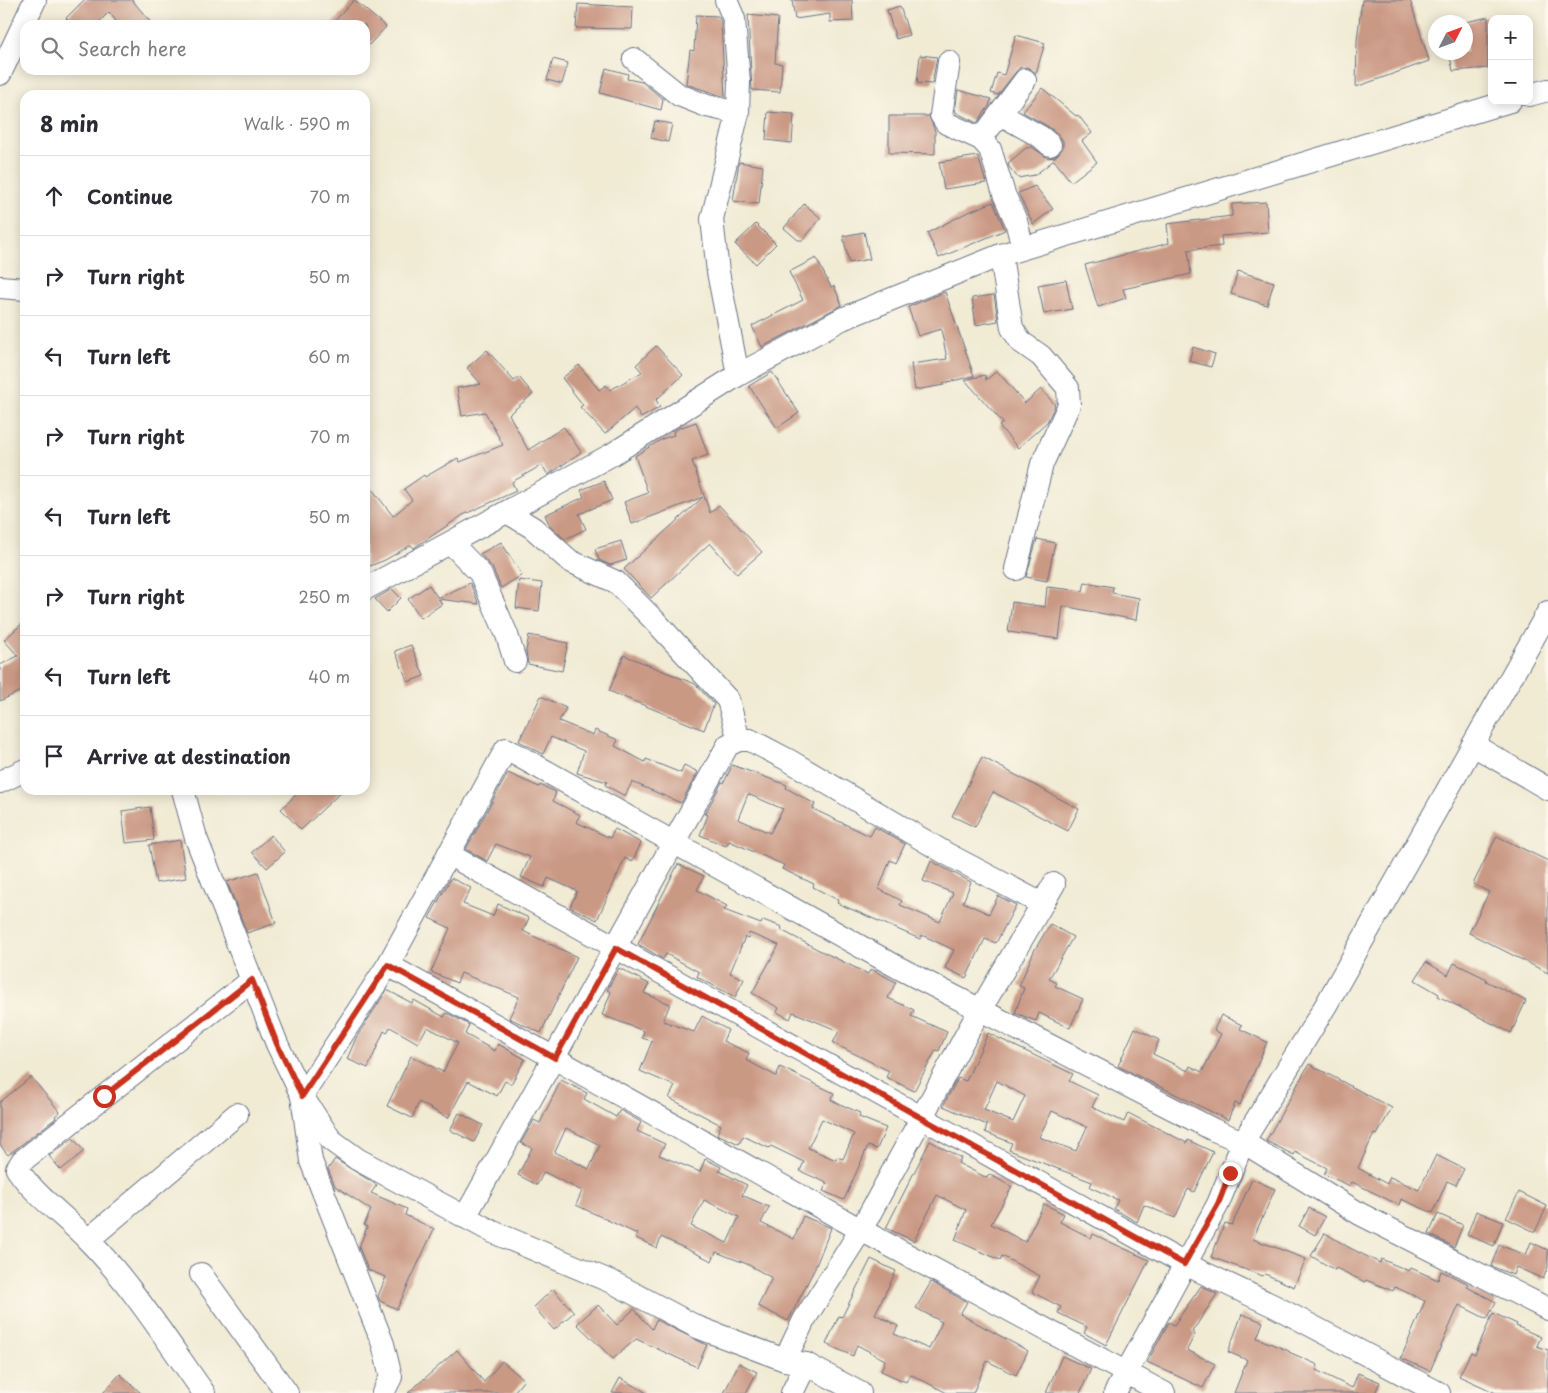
<!DOCTYPE html>
<meta charset="utf-8">
<style>
body{margin:0;font-family:"Playpen Sans",sans-serif;background:#f2f2f3;color:#2b2b33}
.controls{position:absolute;right:15px;top:15px;display:grid;overflow:hidden;border-radius:10px;box-shadow:0 2px 12px #0003}
.controls button{width:45px;height:45px;display:grid;place-items:center;padding:0;border:0;border-bottom:1px solid #e1e1e2;background:#fff;color:#2b2b33;font:25px sans-serif}
.compass{position:absolute;left:1428px;top:15px;width:45px;height:45px;border-radius:50%;background:#fff;box-shadow:0 2px 12px #0003;rotate:48deg}
.stop{position:absolute;width:15px;height:15px;margin:-11px;border:4px solid #c8321e;border-radius:50%;background:#fff}
.stop.end{background:#c8321e;border-color:#fff;box-shadow:0 1px 5px #0008}
.list{margin:0;padding:0;list-style:none}
h2{display:flex;justify-content:space-between;align-items:center;height:65px;margin:0;padding:0 20px;font-size:21px}
h2 small{font-size:16px;font-weight:400;color:#7c7c81}
.list li{display:grid;grid-template-columns:32px 1fr auto;gap:15px;align-items:center;box-sizing:border-box;height:80px;padding:0 20px;border-top:1px solid #e1e1e2}
.list b{display:block;font-size:19px;white-space:nowrap}
.list em{font-size:16px;font-style:normal;color:#7c7c81}
.icon{flex:none;width:28px;height:28px;fill:none;stroke:currentColor;stroke-width:2;stroke-linecap:round;stroke-linejoin:round}
.map{position:relative;flex:none;width:1548px;height:1393px;overflow:hidden}
.search{position:absolute;background:#fff;box-shadow:0 2px 12px #0003;left:20px;top:20px;width:350px;height:55px;display:flex;align-items:center;gap:12px;box-sizing:border-box;padding:0 18px;border-radius:15px;color:#7c7c81;font-size:19px}
.panel{position:absolute;background:#fff;box-shadow:0 2px 12px #0003;left:20px;top:90px;width:350px;height:705px;border-radius:15px}
.map>svg:first-child{display:block}
.building{fill:#ca9984;fill-rule:evenodd}
.lines{fill:none;stroke-linecap:round;stroke-linejoin:round}
.minor-casing{stroke:#667187;stroke-width:24}
.minor{stroke:#fff;stroke-width:22}
.route{stroke:#c8321e;stroke-width:6}
</style>
<div class="map">
<svg width="1548" height="1393" viewBox="0 0 1548 1393">
<rect width="100%" height="100%" fill="#fbf7ec"/>
<filter id="ink" filterUnits="userSpaceOnUse"><feTurbulence type="fractalNoise" baseFrequency=".02" numOctaves="2"/><feDisplacementMap in="SourceGraphic" scale="10" xChannelSelector="R" yChannelSelector="G"/><feConvolveMatrix kernelMatrix="1 2 1 2 8 2 1 2 1" color-interpolation-filters="sRGB"/></filter>
<filter id="wash" filterUnits="userSpaceOnUse"><feTurbulence type="fractalNoise" baseFrequency=".0096" numOctaves="4" result="noise"/><feDisplacementMap in="SourceGraphic" scale="20" xChannelSelector="R" yChannelSelector="G"/><feGaussianBlur stdDeviation="1.12" result="paint"/><feColorMatrix in="noise" values="0 0 0 0 0 0 0 0 0 0 0 0 0 0 0 0 0 1.4 0 .05"/><feComposite in="paint" operator="in"/></filter>
<g filter="url(#wash)">
<rect width="100%" height="100%" fill="#f1ebd4"/>
<g id="blocks">
<g class="building">
<polygon points="84,0 132,0 153,25 119,25 109,12 96,25 72,25 66,18"/>
<polygon points="354,0 386,27 365,49 365,25 331,25"/>
<polygon points="792,0 852,0 853,21 830,22 830,14 795,19"/>
<polygon points="1362,0 1410,0 1429,61 1356,87 1357,40"/>
<polygon points="578,4 633,7 632,29 576,28"/>
<polygon points="900,6 909,35 896,39 887,10"/>
<polygon points="696,15 718,16 721,22 725,97 686,84 690,50 694,51"/>
<polygon points="748,15 778,18 775,63 782,64 780,92 752,90"/>
<polygon points="1488,17 1488,68 1453,71 1449,52 1466,52 1466,22"/>
<polygon points="1016,35 1045,43 1036,73 1027,67 1019,68 998,95 991,93 997,73 1004,75"/>
<polygon points="920,55 937,57 932,84 917,83"/>
<polygon points="553,59 568,63 562,84 547,80"/>
<polygon points="606,68 628,74 627,79 642,82 663,99 661,110 600,93"/>
<polygon points="1042,88 1076,116 1078,115 1092,133 1082,141 1097,162 1071,182 1054,160 1035,175 1018,178 1009,167 1008,163 1026,148 1032,147 1048,158 1055,157 1063,148 1063,141 1059,135 1047,126 1023,112"/>
<polygon points="958,90 991,99 989,106 977,123 955,112"/>
<polygon points="768,112 794,114 792,143 766,140"/>
<polygon points="889,116 929,116 935,131 935,154 889,153"/>
<polygon points="655,121 672,124 668,142 651,138"/>
<polygon points="978,156 986,183 944,189 939,162"/>
<polygon points="739,162 763,166 759,204 733,201"/>
<polygon points="1035,186 1053,209 1033,224 1018,193"/>
<polygon points="993,202 1005,230 939,258 927,233 966,213"/>
<polygon points="1266,202 1268,232 1221,236 1222,246 1188,250 1191,274 1123,289 1126,298 1098,307 1085,265 1169,243 1167,224 1232,216 1232,204"/>
<polygon points="804,204 821,218 803,240 798,240 784,228"/>
<polygon points="756,224 776,244 756,264 735,244"/>
<polygon points="864,232 870,259 849,263 843,236"/>
<polygon points="816,258 831,287 834,286 842,305 762,347 752,326 803,300 789,272"/>
<polygon points="1238,271 1274,282 1267,305 1231,294"/>
<polygon points="1066,280 1072,309 1044,314 1038,285"/>
<polygon points="945,292 974,376 943,383 944,385 915,390 911,364 947,359 941,329 918,336 908,307"/>
<polygon points="994,295 998,321 976,325 972,298"/>
<polygon points="656,346 683,375 656,400 660,407 641,418 635,408 605,434 580,407 583,405 562,378 579,365 599,390 606,385 610,390 642,372 636,365"/>
<polygon points="1193,347 1215,354 1211,367 1189,361"/>
<polygon points="487,350 514,381 519,377 533,394 509,414 528,450 564,427 581,452 548,475 542,465 512,482 516,491 463,515 414,548 411,545 385,560 365,568 365,480 393,516 412,500 404,489 424,475 425,477 458,458 460,462 503,445 485,412 462,416 457,388 481,384 467,368"/>
<polygon points="997,371 1025,403 1041,389 1055,405 1047,422 1018,448 999,426 1003,423 965,380 985,375 986,380"/>
<polygon points="772,372 799,413 777,428 749,386"/>
<polygon points="696,422 708,455 692,461 710,513 719,505 762,552 737,574 710,543 651,598 624,569 703,497 632,524 624,502 648,493 635,456 662,439 674,435 673,432 679,428"/>
<polygon points="604,481 612,500 579,514 586,529 565,539 550,526 545,515 584,497 581,490"/>
<polygon points="1037,539 1055,543 1047,581 1026,577"/>
<polygon points="621,541 627,560 610,565 599,560 595,549"/>
<polygon points="501,542 522,575 501,588 492,567 480,554"/>
<polygon points="519,580 542,583 539,611 516,608"/>
<polygon points="1085,582 1113,587 1112,593 1139,598 1136,620 1063,606 1059,639 1008,632 1012,602 1045,607 1047,587 1083,591"/>
<polygon points="470,583 479,604 438,599 442,604 421,618 408,599 429,585 438,598"/>
<polygon points="392,589 401,598 387,612 375,599"/>
<polygon points="25,621 25,689 0,701 0,665 18,656 4,640"/>
<polygon points="529,635 568,643 562,671 528,664 526,651"/>
<polygon points="411,645 424,676 408,682 395,651"/>
<polygon points="624,655 695,684 714,704 704,730 609,691"/>
<polygon points="541,696 566,708 559,721 593,735 595,730 618,740 615,746 645,762 646,759 681,773 684,765 698,772 681,803 632,782 625,796 605,785 607,782 577,773 584,751 551,737 543,754 519,741"/>
<polygon points="982,757 1079,809 1068,831 993,792 975,827 952,816"/>
<path d="M732,765l55,20 -1,3 29,16 -2,5 57,27 5,-9 30,17 -9,19 -6,-3 -11,29 23,12 -2,4 40,17 13,-29 -30,-12 8,-20 40,21 -8,20 26,12 9,-18 18,9 -20,38 -11,-4 -19,39 -21,-10 9,-18 -32,-15 -2,4 -83,-36 1,-3 -25,-13 1,-3 -32,-15 2,-4 -55,-24 -3,5 -26,-11 8,-20 -3,-1 17,-32 2,1zM748,794l35,15 -13,24 -32,-14z"/>
<polygon points="508,773 539,787 540,785 556,792 553,801 580,815 576,822 610,838 615,829 641,843 632,862 625,858 597,920 570,907 577,891 548,878 544,887 521,877 530,857 496,844 487,861 466,849"/>
<polygon points="301,790 343,790 301,830 281,809"/>
<polygon points="150,807 154,840 126,843 122,811"/>
<polygon points="271,835 285,852 267,868 252,852"/>
<polygon points="1497,836 1548,861 1548,973 1469,933 1489,892 1473,884"/>
<polygon points="180,840 186,878 156,883 149,845"/>
<polygon points="678,864 704,876 697,890 727,906 724,910 761,924 763,920 782,927 781,930 817,949 868,974 871,969 896,982 888,998 914,1010 911,1016 947,1032 939,1051 936,1050 914,1091 886,1077 889,1071 833,1043 839,1031 793,1012 790,1019 777,1012 779,1008 752,993 779,945 749,933 748,938 745,937 730,973 744,979 735,997 697,977 699,972 666,954 663,959 638,944"/>
<polygon points="258,872 276,923 247,933 227,882"/>
<polygon points="451,878 471,888 463,904 493,916 498,904 529,918 523,931 577,957 541,1033 509,1018 519,997 461,973 457,983 431,972 450,928 429,918"/>
<polygon points="1050,924 1073,937 1049,979 1057,983 1055,986 1083,999 1070,1028 1039,1013 1036,1021 1015,1013 1024,988 1019,986 1034,951"/>
<polygon points="1426,962 1448,975 1454,963 1487,979 1486,981 1526,1001 1511,1033 1438,996 1439,994 1415,980"/>
<path d="M619,968l30,16 -5,9 26,11 -7,17 31,11 8,-16 26,14 -5,11 26,12 -3,7 30,16 4,-9 54,26 -3,7 29,13 -1,4 27,11 -9,21 -9,-3 -24,54 -21,-9 4,-8 -27,-12 4,-9 -33,-16 -2,2 -26,-12 -4,8 -22,-10 4,-9 -52,-27 6,-12 -35,-15 12,-30 -10,-3 2,-7 -42,-16 9,-23 -4,-2zM822,1119l32,15 -11,25 -6,-2 -1,3 -28,-12z"/>
<polygon points="387,990 412,1003 414,1000 444,1017 446,1013 451,1015 469,1025 465,1034 495,1051 498,1044 525,1059 511,1084 505,1081 497,1096 468,1081 448,1118 419,1102 412,1118 387,1106 411,1056 443,1072 458,1043 427,1027 418,1043 390,1027 387,1033 384,1031 368,1068 347,1059 356,1038"/>
<polygon points="1221,1015 1242,1025 1240,1029 1267,1042 1240,1105 1235,1103 1228,1120 1118,1066 1135,1028 1159,1040 1153,1054 1188,1071 1190,1066 1202,1072 1221,1034 1214,1030"/>
<path d="M988,1033l85,41 -4,7 29,14 -6,12 32,15 4,-9 59,30 1,-3 25,12 -19,40 -6,-3 -13,29 -31,-13 -7,17 -23,-13 4,-9 -28,-13 2,-5 -83,-32 3,-7 -27,-11 2,-7 -44,-19 15,-28 8,3zM997,1081l28,15 -12,26 -29,-12zM1052,1111l35,16 -11,24 -37,-14z"/>
<polygon points="1309,1064 1392,1108 1377,1135 1374,1134 1358,1168 1387,1184 1390,1177 1419,1190 1436,1155 1464,1169 1456,1185 1447,1181 1433,1213 1401,1199 1399,1205 1352,1182 1350,1186 1324,1174 1327,1168 1295,1152 1294,1155 1266,1141"/>
<polygon points="31,1077 60,1112 55,1116 56,1118 8,1155 0,1145 0,1102"/>
<path d="M561,1080l26,13 -3,6 32,18 4,-7 21,12 -4,9 28,13 -6,11 41,17 5,-13 16,8 -2,4 28,14 -5,10 27,12 -8,16 33,16 9,-23 28,12 -16,40 -27,53 -30,-15 14,-28 -25,-14 -31,-12 -4,9 -51,-24 -4,11 -21,-10 1,-4 -61,-29 6,-14 -38,-19 -7,13 -19,-10 14,-27 -11,-5 13,-23 6,3zM566,1128l34,17 -11,24 -34,-17zM704,1200l35,17 -12,26 -36,-17z"/>
<polygon points="459,1113 483,1125 474,1142 450,1130"/>
<polygon points="73,1138 84,1151 61,1170 49,1156"/>
<polygon points="930,1141 961,1158 958,1163 987,1178 989,1174 1012,1187 991,1224 1025,1242 1044,1204 1064,1214 1060,1222 1091,1238 1093,1234 1149,1260 1106,1345 1084,1333 1087,1327 1058,1313 1061,1307 1032,1292 1040,1276 1002,1256 1000,1260 955,1240 966,1210 937,1195 914,1241 886,1228"/>
<polygon points="335,1159 377,1185 371,1193 407,1209 405,1215 434,1229 397,1309 380,1301 378,1296 386,1277 368,1270 359,1247 367,1227 364,1225 371,1210 335,1186 328,1169"/>
<polygon points="1252,1179 1275,1189 1253,1239 1306,1259 1294,1287 1265,1274 1263,1276 1211,1257 1225,1223 1232,1225"/>
<polygon points="1519,1192 1547,1206 1535,1232 1506,1218"/>
<polygon points="1309,1208 1325,1217 1315,1235 1299,1226"/>
<polygon points="1476,1211 1503,1222 1494,1246 1467,1235"/>
<polygon points="1438,1214 1463,1225 1454,1247 1429,1234"/>
<polygon points="1325,1233 1348,1247 1380,1263 1381,1259 1409,1271 1411,1268 1438,1280 1441,1271 1469,1284 1467,1287 1496,1302 1487,1319 1459,1305 1430,1371 1401,1358 1425,1301 1395,1287 1393,1291 1366,1280 1365,1282 1336,1268 1335,1270 1311,1256"/>
<polygon points="1531,1242 1548,1250 1548,1267 1543,1279 1516,1267 1513,1275 1491,1266 1499,1245 1526,1255"/>
<polygon points="871,1259 896,1271 875,1314 898,1326 894,1334 929,1349 942,1322 916,1308 931,1282 967,1302 960,1314 1028,1351 1016,1375 987,1361 973,1393 947,1393 910,1374 906,1382 881,1371 885,1360 857,1345 853,1356 826,1344 839,1316 842,1317"/>
<polygon points="1201,1286 1217,1294 1192,1332 1195,1334 1187,1350 1215,1364 1203,1388 1147,1362 1169,1322 1174,1325"/>
<polygon points="553,1289 574,1312 554,1330 534,1307"/>
<polygon points="598,1305 617,1325 634,1309 652,1329 656,1320 707,1345 697,1367 636,1339 613,1359 577,1324"/>
<polygon points="1493,1313 1517,1324 1516,1326 1541,1337 1537,1346 1548,1350 1548,1393 1496,1393 1459,1376 1471,1352 1475,1354"/>
<polygon points="1242,1314 1263,1322 1257,1338 1289,1351 1289,1352 1318,1365 1316,1370 1352,1388 1358,1373 1380,1382 1375,1393 1234,1393 1247,1360 1228,1352"/>
<polygon points="457,1350 484,1382 502,1361 524,1380 513,1393 408,1393"/>
<polygon points="1062,1356 1091,1369 1080,1393 1046,1393"/>
<polygon points="739,1363 757,1372 746,1393 724,1393"/>
<polygon points="120,1374 141,1393 103,1393"/>
<polygon points="620,1378 647,1393 612,1393"/>
</g>
</g>
</g>
<g filter="url(#ink)">
<use href="#blocks" fill-opacity="0" stroke="#667187" stroke-width="1"/>
<g class="lines">
<defs>
<g id="minor">
<polyline points="726,0 734,19 739,82 738,113 712,219 718,272 738,375"/>
<polyline points="634,59 679,95 707,106 738,113"/>
<polyline points="949,62 941,115 946,123 981,139 990,149 1004,194 1016,221 1023,248"/>
<polyline points="0,74 35,0"/>
<polyline points="1529,95 1548,90"/>
<polyline points="1000,114 1041,137 1050,145"/>
<polyline points="981,139 1025,80"/>
<polyline points="1001,255 1012,328 1021,342 1041,356 1068,388 1069,405 1042,464 1016,569"/>
<polyline points="0,287 25,289"/>
<polyline points="507,512 533,528 570,561 616,582 655,621 728,700 739,740"/>
<polyline points="451,543 480,573 507,635 515,661"/>
<polyline points="365,589 611,455 738,375 842,319 1001,255 1510,101"/>
<polyline points="1473,745 1548,789"/>
<polyline points="0,782 25,770"/>
<polyline points="183,790 196,838 277,1044 302,1096 331,1140 357,1159 493,1232 614,1283 697,1327 785,1360 806,1364 860,1393"/>
<polyline points="448,854 1185,1264 1274,1306 1439,1393"/>
<polyline points="388,965 861,1230 1164,1393"/>
<polyline points="465,1217 728,745 739,740 750,740 790,761 947,854 1042,904"/>
<polyline points="88,1240 237,1114"/>
<polyline points="201,1274 287,1393"/>
<polyline points="785,1360 804,1320 861,1230 972,1024 1054,884"/>
<path d="M204,1393c-37,-52 -72,-108 -116,-153 -23,-24 -52,-43 -71,-71l5,-8 230,-181"/>
<polyline points="383,1393 391,1377 383,1344 311,1161 302,1096 388,965 506,749 899,968 1214,1130 1243,1142 1360,1214 1548,1309"/>
<polyline points="792,1393 806,1364"/>
<polyline points="1115,1393 1218,1204 1243,1142 1326,1005 1548,612"/>
</g>
</defs>
<use href="#minor" class="minor-casing"/>
<use href="#minor" class="minor"/>
</g>
</g>
<g class="lines" filter="url(#ink)">
<polyline class="route" points="104,1096 252,980 277,1044 302,1096 388,965 555,1058 616,948 1184,1264 1218,1204 1230,1173"/>
</g>
</svg>
<div class="controls">
<button>+</button>
<button>−</button>
</div>
<svg class="compass" viewBox="-18 -18 36 36"><path d="M0-13l5 13h-10z" fill="#e53935"/><path d="M0 13l5-13h-10z" fill="#7c7c81"/></svg>
<div class="stop" style="left:104px;top:1096px"></div>
<div class="stop end" style="left:1230px;top:1173px"></div>
<div class="search"><svg class="icon" aria-label="search" viewBox="0 0 24 24"><circle cx="10" cy="10" r="6"/><path d="M15 15l6 6"/></svg>Search here</div>
<section class="panel">
<h2>8 min<small>Walk · 590 m</small></h2>
<ul class="list">
<li><svg class="icon" aria-label="ahead" viewBox="0 0 24 24"><path d="M12 20V5M6 11l6-6 6 6"/></svg><div><b>Continue</b></div><em>70 m</em></li>
<li><svg class="icon" aria-label="right" viewBox="0 0 24 24"><path d="M7 20v-9h11M14 6l5 5-5 5"/></svg><div><b>Turn right</b></div><em>50 m</em></li>
<li><svg class="icon" aria-label="left" viewBox="0 0 24 24"><path d="M17 20v-9H6M10 6l-5 5 5 5"/></svg><div><b>Turn left</b></div><em>60 m</em></li>
<li><svg class="icon" aria-label="right" viewBox="0 0 24 24"><path d="M7 20v-9h11M14 6l5 5-5 5"/></svg><div><b>Turn right</b></div><em>70 m</em></li>
<li><svg class="icon" aria-label="left" viewBox="0 0 24 24"><path d="M17 20v-9H6M10 6l-5 5 5 5"/></svg><div><b>Turn left</b></div><em>50 m</em></li>
<li><svg class="icon" aria-label="right" viewBox="0 0 24 24"><path d="M7 20v-9h11M14 6l5 5-5 5"/></svg><div><b>Turn right</b></div><em>250 m</em></li>
<li><svg class="icon" aria-label="left" viewBox="0 0 24 24"><path d="M17 20v-9H6M10 6l-5 5 5 5"/></svg><div><b>Turn left</b></div><em>40 m</em></li>
<li><svg class="icon" aria-label="arrive" viewBox="0 0 24 24"><path d="M6 21V4h12l-3 4 3 4H6"/></svg><div><b>Arrive at destination</b></div></li>
</ul>
</section>
</div>
